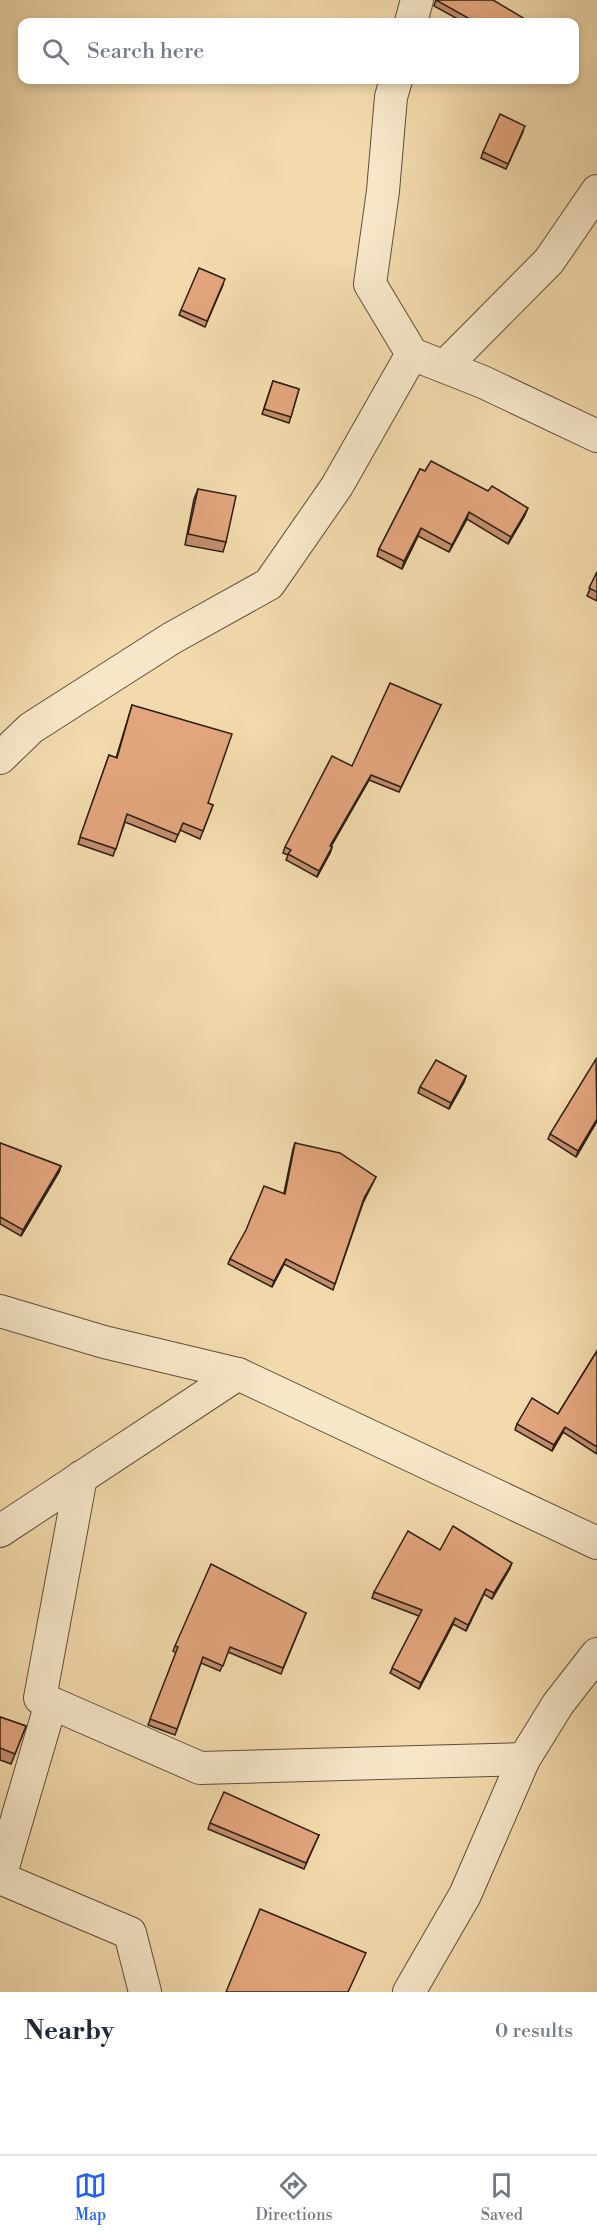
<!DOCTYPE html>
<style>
body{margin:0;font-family:"Libre Bodoni",serif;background:#f2f2f3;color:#1f2937}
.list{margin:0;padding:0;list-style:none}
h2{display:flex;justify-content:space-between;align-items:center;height:78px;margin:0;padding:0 24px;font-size:26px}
h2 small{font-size:20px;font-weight:400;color:#747a83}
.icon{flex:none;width:33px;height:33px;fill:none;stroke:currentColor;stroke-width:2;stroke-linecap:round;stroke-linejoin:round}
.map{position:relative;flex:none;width:597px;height:1992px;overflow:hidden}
.search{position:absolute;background:#fff;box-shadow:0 3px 9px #0003;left:18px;right:18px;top:18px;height:66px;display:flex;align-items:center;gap:15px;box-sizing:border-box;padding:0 21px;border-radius:12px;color:#747a83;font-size:22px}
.sheet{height:162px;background:#fff}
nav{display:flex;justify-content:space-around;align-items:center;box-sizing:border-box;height:84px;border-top:2px solid #e0e1e3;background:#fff;font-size:16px;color:#747a83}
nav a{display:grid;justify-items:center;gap:3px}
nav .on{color:#2563eb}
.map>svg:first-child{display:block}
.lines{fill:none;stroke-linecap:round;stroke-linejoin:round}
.minor-casing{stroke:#5e4e3c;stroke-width:34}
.minor{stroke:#f7e7c9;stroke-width:32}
.wall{fill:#c38e6c;stroke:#2d1f17;stroke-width:1.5}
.shaded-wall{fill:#9f7458;stroke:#2d1f17;stroke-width:1.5}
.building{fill:#e3a57d;stroke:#2d1f17;stroke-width:1.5}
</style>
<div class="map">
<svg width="597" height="1992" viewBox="0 0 597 1992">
<rect width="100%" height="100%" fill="#f2daac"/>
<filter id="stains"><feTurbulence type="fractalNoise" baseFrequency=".00333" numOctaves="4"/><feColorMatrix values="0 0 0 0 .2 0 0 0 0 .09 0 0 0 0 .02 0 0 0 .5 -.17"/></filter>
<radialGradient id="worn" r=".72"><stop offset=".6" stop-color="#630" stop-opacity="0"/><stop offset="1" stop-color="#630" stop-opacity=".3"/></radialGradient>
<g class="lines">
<defs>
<g id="minor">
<polyline points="411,22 417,0"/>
<polyline points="396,80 391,97 383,191 370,284 412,354"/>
<polyline points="445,366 549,261 597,191"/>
<polyline points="0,758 31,728 172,638 269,584 337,486 412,354 483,382 597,436"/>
<polyline points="0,1311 104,1342 238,1374 597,1543"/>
<polyline points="81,1477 40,1698 200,1768 524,1759"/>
<polyline points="0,1531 238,1374"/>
<polyline points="0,1877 51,1703"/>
<polyline points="0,1878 130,1933 145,1992"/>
<polyline points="409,1992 465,1895 524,1759 558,1704 597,1654"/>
</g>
</defs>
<use href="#minor" class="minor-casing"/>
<use href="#minor" class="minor"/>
</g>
<g class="wall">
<polygon points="436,0 525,19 524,22 463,22 434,6"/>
<polygon points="523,132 506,169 481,158 483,152"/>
<polygon points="223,285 205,327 179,315 181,310"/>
<polygon points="273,381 299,389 289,423 262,414"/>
<polygon points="420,469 525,515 508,544 467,519 449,552 418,536 402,569 377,556 379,549"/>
<polygon points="198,489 226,542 223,552 185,545 194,499"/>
<polygon points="597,572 597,601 587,596"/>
<polygon points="132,705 208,803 213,805 200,839 180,830 175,842 125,822 113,856 78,844 109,755 116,758"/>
<polygon points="441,705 399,792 369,780 331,846 332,847 330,853 317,877 286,860 288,855 283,853 285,847 352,766"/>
<polygon points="466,1076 464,1082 449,1109 418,1093 420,1087"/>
<polygon points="597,1121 576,1157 548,1139 550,1134"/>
<polygon points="0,1143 61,1166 59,1172 21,1236 0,1224"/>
<polygon points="295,1143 376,1177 363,1203 333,1290 284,1264 272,1287 228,1264 230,1259 284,1193 293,1149"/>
<polygon points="597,1351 597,1454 563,1432 552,1451 515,1430 517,1424 558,1414"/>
<polygon points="440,1550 510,1568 492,1599 484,1594 466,1631 453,1624 419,1689 390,1673 419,1616 372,1598 374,1592"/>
<polygon points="306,1613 281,1674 228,1652 220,1671 201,1663 175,1735 148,1725 176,1653 173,1651 175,1646"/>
<polygon points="0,1717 26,1726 11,1764 0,1760"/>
<polygon points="210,1823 319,1835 304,1869 208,1829"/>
</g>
<g class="shaded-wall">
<polygon points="528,508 525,515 508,544 511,537"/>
<polygon points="469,512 467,519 449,552 452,545"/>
<polygon points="421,528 418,536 402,569 404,561"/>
<polygon points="371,775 369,780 328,852 330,846"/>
<polygon points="332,847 330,853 317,877 319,871"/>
<polygon points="466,1076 464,1082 449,1109 451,1103"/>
<polygon points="597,1119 597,1121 576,1157 578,1151"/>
<polygon points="61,1166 59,1172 21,1236 23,1230"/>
<polygon points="286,1259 284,1264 272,1287 274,1281"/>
<polygon points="565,1427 563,1432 552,1451 554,1445"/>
<polygon points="512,1563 510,1568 492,1599 494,1593"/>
<polygon points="486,1589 484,1594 466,1631 468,1625"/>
<polygon points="455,1618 453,1624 419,1689 421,1683"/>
</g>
<g class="building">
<polygon points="436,0 493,0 525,19 523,22 475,22"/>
<polygon points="500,114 525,126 508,164 483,152"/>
<polygon points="199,268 225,279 207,321 181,310"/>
<polygon points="273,381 299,389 291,417 264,409"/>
<polygon points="431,461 488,491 492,486 528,508 511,537 469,512 452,545 421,528 404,561 379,549 420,469 425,471"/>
<polygon points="198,489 236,496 226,542 188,534"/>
<polygon points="597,572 597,592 589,588"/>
<polygon points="390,683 441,705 401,787 371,775 330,846 332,847 319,871 288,854 291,850 285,847 332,756 352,766"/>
<polygon points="132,705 232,734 208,803 213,805 203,831 183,823 178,835 127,814 116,849 80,837 109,755 117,758"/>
<polygon points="596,1059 597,1119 578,1151 550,1134"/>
<polygon points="436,1060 466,1076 451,1103 420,1087"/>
<polygon points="0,1143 61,1166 23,1230 0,1217"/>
<polygon points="295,1143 340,1153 376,1177 364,1198 335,1284 286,1259 274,1281 230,1259 246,1230 264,1186 285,1194"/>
<polygon points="597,1351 597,1447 565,1427 554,1445 517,1424 532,1398 558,1414"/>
<polygon points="453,1526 512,1563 494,1593 486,1589 468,1625 455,1618 421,1683 392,1668 422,1610 374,1592 408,1531 440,1550"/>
<polygon points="211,1564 306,1613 283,1668 230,1647 223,1666 203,1657 177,1729 150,1719 178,1647 175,1646"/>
<polygon points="0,1717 26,1726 15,1754 0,1748"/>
<polygon points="224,1792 319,1835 306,1863 210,1823"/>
<polygon points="260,1909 366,1953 348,1992 226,1992"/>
</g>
<rect width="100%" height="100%" filter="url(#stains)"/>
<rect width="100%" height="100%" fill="url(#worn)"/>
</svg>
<div class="search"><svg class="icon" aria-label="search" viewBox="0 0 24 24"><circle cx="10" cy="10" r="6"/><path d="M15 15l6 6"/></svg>Search here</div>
</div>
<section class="sheet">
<h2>Nearby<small>0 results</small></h2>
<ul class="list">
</ul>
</section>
<nav>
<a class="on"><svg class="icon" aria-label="map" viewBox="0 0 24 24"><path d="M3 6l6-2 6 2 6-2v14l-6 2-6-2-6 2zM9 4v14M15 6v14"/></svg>Map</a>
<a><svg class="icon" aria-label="directions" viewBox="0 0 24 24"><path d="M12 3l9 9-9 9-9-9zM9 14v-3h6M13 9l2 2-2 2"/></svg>Directions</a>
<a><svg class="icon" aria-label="saved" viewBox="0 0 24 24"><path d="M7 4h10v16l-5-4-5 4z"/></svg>Saved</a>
</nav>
